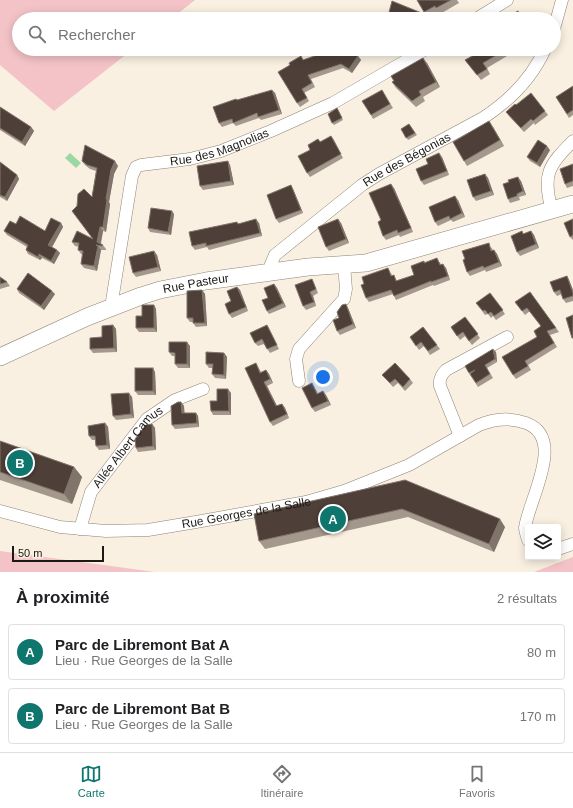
<!DOCTYPE html>
<html lang="fr">
<meta charset="utf-8">
<style>
body{margin:0;font-family:Helvetica,sans-serif;background:#f2f2f2;color:#202124}
.controls{position:absolute;right:12px;bottom:12px;display:grid;overflow:hidden;border-radius:4px;box-shadow:0 2px 10px #0003}
.controls button{width:36px;height:36px;display:grid;place-items:center;padding:0;border:0;border-bottom:1px solid #e0e0e0;background:#fff;color:#202124;font:20px sans-serif}
.scale{position:absolute;left:12px;bottom:10px;width:92px;box-sizing:border-box;padding-left:4px;border:2px solid #1c1914;border-top:0;font-size:11px;line-height:14px;white-space:nowrap;color:#1c1914;-webkit-text-stroke:3px #f9f0e1;paint-order:stroke}
.you{position:absolute;left:323px;top:377px;width:14px;height:14px;margin:-10px;border:3px solid #fff;border-radius:50%;background:#1a73e8;box-shadow:0 0 0 6px #1a73e833}
.badge{display:grid;place-items:center;width:26px;height:26px;border-radius:50%;background:#0f766e;color:#fff;font-size:13px;font-weight:700}
.pin{position:absolute;translate:-50% -50%;border:2px solid #fff;box-shadow:0 1px 4px #0006}
.list{margin:0;padding:0;list-style:none}
h2{display:flex;justify-content:space-between;align-items:center;height:52px;margin:0;padding:0 16px;font-size:17px}
h2 small{font-size:13px;font-weight:400;color:#757577}
.list li{display:grid;grid-template-columns:26px 1fr auto;gap:12px;align-items:center;box-sizing:border-box;height:56px;margin:0 8px 8px;padding:0 8px;border:1px solid #e0e0e0;border-radius:4px}
.list b{display:block;font-size:15px;white-space:nowrap}
.list p{margin:0;font-size:13px;white-space:nowrap;color:#757577}
.list em{font-size:13px;font-style:normal;color:#757577}
.icon{flex:none;width:22px;height:22px;fill:none;stroke:currentColor;stroke-width:2;stroke-linecap:round;stroke-linejoin:round}
.map{position:relative;flex:none;width:573px;height:572px;overflow:hidden}
.search{position:absolute;background:#fff;box-shadow:0 2px 10px #0003;left:12px;right:12px;top:12px;height:44px;display:flex;align-items:center;gap:10px;box-sizing:border-box;padding:0 14px;border-radius:22px;color:#757577;font-size:15px}
.sheet{height:180px;background:#fff}
nav{display:flex;justify-content:space-around;align-items:center;box-sizing:border-box;height:56px;border-top:1px solid #e0e0e0;background:#fff;font-size:11px;color:#757577}
nav a{display:grid;justify-items:center;gap:2px}
nav .on{color:#0f766e}
.map>svg:first-child{display:block}
.green{fill:#f3c3c7}
.water{fill:#9cd7a6}
.lines{fill:none;stroke-linecap:round;stroke-linejoin:round}
.street-casing{stroke:#8c8476;stroke-width:13}
.secondary-casing{stroke:#8c8476;stroke-width:18}
.street{stroke:#fff;stroke-width:12}
.secondary{stroke:#fff;stroke-width:17}
.wall{fill:#a4988d}
.shaded-wall{fill:#81756b}
.building{fill:#4e4039;stroke:#81756b}
.labels{text-anchor:middle;stroke-width:4;stroke-linejoin:round;paint-order:stroke}
.street-label{font-size:12px;fill:#1c1914;stroke:#f9f0e1}
</style>
<div class="map">
<svg width="573" height="572" viewBox="0 0 573 572">
<rect width="100%" height="100%" fill="#f9f0e1"/>
<g class="green">
<polygon points="0,0 195,0 171,19 19,19 19,49 133,49 54,111 0,65"/>
<polygon points="0,551 155,572 0,572"/>
<polygon points="573,557 573,572 534,572"/>
</g>
<polygon class="water" points="70,153 81,163 76,168 65,158"/>
<g class="lines">
<defs>
<g id="street">
<polyline points="476,19 507,0"/>
<polyline points="554,29 562,0"/>
<path d="M552,211c-10,-36 -4,-45 21,-70"/>
<path id="s1" d="M271,272v-8l4,-9 87,-70 17,-11 104,-56c26,-17 49,-40 62,-69"/>
<path id="s2" d="M114,306l-2,-5 20,-125 4,-9 5,-2 49,-6 31,-8 50,-20 62,-28 93,-54"/>
<polyline points="299,381 296,359 299,349 344,299 346,289 344,265"/>
<path d="M460,436l-20,-50c-1,-7 1,-11 6,-16l61,-33"/>
<path id="s3" d="M0,511l60,16 46,4 42,-1 48,-8 110,-20 38,-11 65,-26 70,-40c15,-6 31,-8 47,-2 41,15 2,78 -1,105 0,4 2,8 3,12"/>
<path id="s4" d="M80,529l11,-37 56,-73 28,-19 28,-11"/>
<polyline points="558,549 573,544"/>
</g>
<g id="secondary">
<path id="s5" d="M0,357l87,-40 54,-21 19,-6 46,-9 102,-14 58,-4 207,-59"/>
</g>
</defs>
<use href="#street" class="street-casing"/>
<use href="#secondary" class="secondary-casing"/>
<use href="#street" class="street"/>
<use href="#secondary" class="secondary"/>
</g>
<g class="wall">
<polygon points="417,0 457,0 459,3 440,14 439,12 428,17"/>
<polygon points="424,14 427,18 425,19 389,19"/>
<polygon points="485,49 519,49 487,68 490,74 481,80 465,60"/>
<polygon points="351,51 358,56 361,60 352,73 343,68 311,79 315,87 304,93 309,101 300,107 297,103 304,60"/>
<polygon points="427,63 440,87 423,97 425,101 416,107 396,88 392,82"/>
<polygon points="573,86 573,115 569,118 556,97"/>
<polygon points="272,90 275,93 282,114 261,120 259,118 236,126 233,123 222,127 219,123 237,100"/>
<polygon points="382,90 393,108 373,119 371,115"/>
<polygon points="516,105 545,111 548,115 535,125 534,123 524,132 509,116 506,112"/>
<polygon points="0,107 31,127 34,131 25,146 0,130"/>
<polygon points="337,108 343,120 334,125 332,123"/>
<polygon points="409,124 417,135 408,140 401,129"/>
<polygon points="493,127 504,146 467,166 464,161"/>
<polygon points="331,136 343,158 310,177 307,173 310,150 318,139 320,142"/>
<polygon points="550,150 540,167 530,161 527,157"/>
<polygon points="442,157 449,175 424,185 421,181 428,164"/>
<polygon points="82,161 118,166 114,174 109,202 110,204 106,232 103,231 101,244 103,245 106,249 106,250 101,250 97,271 84,268 81,264 82,255 78,250 79,247 75,246 72,242 92,239 77,206 92,197 96,171 90,169 85,165"/>
<polygon points="0,162 17,175 19,179 7,201 0,197"/>
<polygon points="573,164 573,186 567,188 565,184"/>
<polygon points="230,165 234,185 203,190 200,186"/>
<polygon points="485,174 488,178 494,195 476,201 473,197"/>
<polygon points="521,181 526,195 519,197 520,200 510,203 508,199"/>
<polygon points="394,188 413,232 400,237 399,235 386,240 383,236 381,220"/>
<polygon points="293,189 303,213 279,223 276,219"/>
<polygon points="458,200 465,217 453,222 451,220 438,226 435,222"/>
<polygon points="174,214 171,235 150,232 148,228"/>
<polygon points="573,219 573,240 570,237"/>
<polygon points="61,223 63,227 52,247 60,253 54,264 42,258 40,260 28,254 26,250 27,247 7,235 4,231 16,224 45,231"/>
<polygon points="259,223 262,236 209,250 207,247 195,250 192,246 238,224"/>
<polygon points="341,223 349,243 329,251 326,247"/>
<polygon points="522,231 524,234 531,231 534,235 539,248 520,256 517,252"/>
<polygon points="491,247 493,250 494,250 497,254 502,266 486,272 485,270 470,276 467,272"/>
<polygon points="157,255 161,271 136,277 133,273"/>
<polygon points="424,261 425,263 440,262 441,265 446,268 450,280 434,286 433,285 396,300 393,294 369,302 366,298 364,284 388,268 392,275 396,279 397,281 414,275"/>
<polygon points="567,276 569,280 573,290 573,301 566,303 563,299 562,294 557,296 554,292"/>
<polygon points="0,277 7,282 10,286 0,289"/>
<polygon points="312,279 314,283 318,293 313,296 316,306 306,310 303,306"/>
<polygon points="274,284 277,288 286,307 269,314 267,311 268,298"/>
<polygon points="237,287 240,290 248,311 232,318 229,314 231,301"/>
<polygon points="17,289 55,294 44,310 19,293"/>
<polygon points="202,290 205,294 207,326 196,327 193,323 193,322 190,322 187,318"/>
<polygon points="530,292 559,332 550,335 557,347 528,365 531,370 516,379 513,375 537,337 541,326 530,311 525,315 515,302"/>
<polygon points="490,293 505,314 496,320 493,316 491,318 488,314 485,315 476,303"/>
<polygon points="154,305 156,309 157,332 139,332 136,328 142,316"/>
<polygon points="348,308 356,328 340,335 337,331 339,318"/>
<polygon points="465,317 480,338 472,345 465,336 460,340 451,327"/>
<polygon points="113,325 116,329 117,352 93,353 90,349 102,337"/>
<polygon points="423,327 440,349 430,355 424,346 419,350 410,337"/>
<polygon points="269,329 279,349 270,353 264,344 258,346 255,343"/>
<polygon points="190,346 190,368 178,368 175,364 175,356 172,356 169,352"/>
<polygon points="496,352 497,362 487,368 493,378 478,387 469,373"/>
<polygon points="224,353 227,357 226,379 215,378 212,374 213,368 209,368 206,364"/>
<polygon points="256,363 261,372 266,370 269,374 273,383 267,386 277,406 282,404 285,408 289,418 273,426 270,422"/>
<polygon points="155,372 156,395 138,395 135,391"/>
<polygon points="382,375 410,379 413,383 405,391 398,383 393,387"/>
<polygon points="312,383 318,393 326,395 331,405 315,412 312,408"/>
<polygon points="231,393 231,415 213,415 211,411 217,401"/>
<polygon points="132,397 134,418 116,420 113,416"/>
<polygon points="181,402 184,406 184,413 196,413 198,416 199,427 175,429 172,425"/>
<polygon points="105,423 108,427 110,449 99,450 96,446 95,440 92,440 89,436"/>
<polygon points="152,424 155,428 156,450 138,452 136,448"/>
<polygon points="0,441 74,467 82,477 72,504 0,480"/>
<polygon points="405,480 505,527 494,552 408,517 265,549 259,541"/>
</g>
<g class="shaded-wall">
<polygon points="358,56 361,60 352,73 349,69"/>
<polygon points="423,58 427,63 440,87 436,82"/>
<polygon points="272,90 275,93 282,114 279,110"/>
<polygon points="489,121 493,127 504,146 500,140"/>
<polygon points="31,127 34,131 25,146 22,142"/>
<polygon points="331,136 334,140 343,158 341,154"/>
<polygon points="547,146 550,150 540,167 537,163"/>
<polygon points="439,153 442,157 449,175 447,171"/>
<polygon points="115,161 118,166 114,174 109,202 110,204 106,232 103,227 106,199 111,170"/>
<polygon points="228,161 230,165 234,185 231,181"/>
<polygon points="485,174 488,178 494,195 491,191"/>
<polygon points="17,175 19,179 7,201 5,197"/>
<polygon points="518,177 521,181 526,195 523,191"/>
<polygon points="391,184 394,188 413,232 411,228"/>
<polygon points="291,185 293,189 303,213 301,210"/>
<polygon points="455,196 458,200 465,217 462,213"/>
<polygon points="172,211 174,214 171,235 168,232"/>
<polygon points="256,219 259,223 262,236 260,233"/>
<polygon points="338,219 341,223 349,243 346,239"/>
<polygon points="61,223 63,227 51,249 48,245"/>
<polygon points="100,227 103,231 100,246 97,242"/>
<polygon points="531,231 534,235 539,248 536,244"/>
<polygon points="98,246 101,250 97,271 94,266"/>
<polygon points="57,250 60,253 54,264 51,261"/>
<polygon points="494,250 497,254 502,266 499,262"/>
<polygon points="154,251 157,255 161,271 158,267"/>
<polygon points="39,254 42,258 40,260 38,257"/>
<polygon points="443,264 446,268 450,280 448,276"/>
<polygon points="567,276 569,280 573,290 573,293"/>
<polygon points="274,284 277,288 286,307 283,303"/>
<polygon points="237,287 240,290 248,311 246,307"/>
<polygon points="202,290 205,294 207,326 205,323"/>
<polygon points="52,291 55,294 44,310 41,306"/>
<polygon points="310,292 313,296 316,306 314,302"/>
<polygon points="346,304 348,308 356,328 353,324"/>
<polygon points="154,305 156,309 157,332 154,328"/>
<polygon points="113,325 116,329 117,352 114,348"/>
<polygon points="187,342 190,346 190,368 187,364"/>
<polygon points="493,349 496,352 497,362 495,359"/>
<polygon points="224,353 227,357 226,379 224,375"/>
<polygon points="153,368 155,372 156,395 153,391"/>
<polygon points="266,370 269,374 273,383 270,379"/>
<polygon points="264,382 267,386 279,410 276,406"/>
<polygon points="228,389 231,393 231,415 229,411"/>
<polygon points="323,391 326,395 331,405 328,401"/>
<polygon points="129,393 132,397 134,418 131,414"/>
<polygon points="181,402 184,406 185,417 182,413"/>
<polygon points="282,404 285,408 289,418"/>
<polygon points="196,413 198,416 199,427 197,423"/>
<polygon points="105,423 108,427 110,449 107,445"/>
<polygon points="152,424 155,428 156,450 153,446"/>
<polygon points="74,467 82,477 72,504 64,494"/>
<polygon points="500,519 505,527 494,552 489,544"/>
</g>
<g class="building">
<polygon points="417,0 451,0 436,8 435,6 424,12"/>
<polygon points="392,1 424,14 415,19 389,19 388,16"/>
<polygon points="518,11 522,19 504,19"/>
<polygon points="495,15 498,19 488,19"/>
<polygon points="334,49 349,49 350,50 358,56 349,69 341,64 308,75 312,83 302,89 307,98 297,103 278,72 290,65 289,63 301,56 303,60"/>
<polygon points="485,49 507,49 483,63 487,69 477,75 465,60"/>
<polygon points="423,58 436,82 419,91 421,95 412,101 392,82 394,81 391,76"/>
<polygon points="573,86 573,110 567,114 556,97"/>
<polygon points="272,90 279,110 258,117 257,113 233,123 232,119 219,123 213,107 236,99 237,100"/>
<polygon points="382,90 390,104 371,115 362,101"/>
<polygon points="531,93 545,111 533,121 531,119 521,128 506,112 515,104 516,105"/>
<polygon points="0,107 31,127 22,142 0,128"/>
<polygon points="337,108 342,118 332,123 328,114"/>
<polygon points="489,121 500,140 464,161 453,142"/>
<polygon points="409,124 415,133 406,138 401,129"/>
<polygon points="331,136 341,154 307,173 298,156 310,150 308,145 318,139 320,142"/>
<polygon points="538,140 547,146 537,163 527,157"/>
<polygon points="85,145 115,161 111,170 106,199 107,200 103,227 100,227 97,242 103,245 102,246 96,245 98,246 94,266 81,264 83,251 78,250 79,243 72,242 77,231 93,239 72,211 77,206 78,194 84,189 92,197 97,168 87,165 82,161"/>
<polygon points="439,153 447,171 421,181 416,169 428,164 426,159"/>
<polygon points="228,161 231,181 200,186 197,166"/>
<polygon points="0,162 17,175 5,197 0,195"/>
<polygon points="573,164 573,181 565,184 560,169"/>
<polygon points="485,174 491,191 473,197 467,180"/>
<polygon points="518,177 523,191 517,194 517,196 508,199 503,184 509,182 508,180"/>
<polygon points="391,184 411,228 398,233 397,230 383,236 378,222 381,220 369,193"/>
<polygon points="291,185 301,210 276,219 267,195"/>
<polygon points="455,196 462,213 450,219 449,216 435,222 429,207"/>
<polygon points="151,208 172,211 168,232 148,228"/>
<polygon points="20,216 45,231 51,218 61,223 48,245 57,250 51,261 39,254 38,257 26,250 28,245 4,231 10,221 16,224"/>
<polygon points="256,219 260,233 206,246 206,243 192,246 189,232 237,222 238,224"/>
<polygon points="338,219 346,239 326,247 318,227"/>
<polygon points="573,219 573,235 570,237 564,223"/>
<polygon points="522,231 523,234 531,231 536,244 517,252 511,236"/>
<polygon points="489,243 491,251 494,250 499,262 484,268 483,266 467,272 463,260 465,259 462,251"/>
<polygon points="154,251 158,267 133,273 129,257"/>
<polygon points="437,258 440,265 443,264 448,276 431,282 431,281 394,296 391,290 366,298 361,285 364,284 362,277 388,268 391,276 394,275 396,281 414,275 411,266 424,261 424,263"/>
<polygon points="28,273 52,291 41,306 17,289"/>
<polygon points="567,276 573,293 573,296 563,299 560,290 554,292 550,282"/>
<polygon points="0,277 7,282 0,284"/>
<polygon points="312,279 316,289 310,292 314,302 303,306 295,285"/>
<polygon points="274,284 283,303 267,311 262,300 268,298 264,288"/>
<polygon points="237,287 246,307 229,314 225,304 231,301 227,291"/>
<polygon points="202,290 205,323 193,323 193,318 187,318 187,291"/>
<polygon points="530,292 556,328 547,331 554,343 525,361 528,366 513,375 502,357 537,337 534,331 541,326 527,308 522,311 515,302"/>
<polygon points="490,293 503,310 494,316 491,312 488,314 485,310 483,311 476,303"/>
<polygon points="346,304 353,324 337,331 333,320 339,318 337,312 342,305"/>
<polygon points="142,305 154,305 154,328 136,328 136,316 142,316"/>
<polygon points="573,315 573,338 572,338 566,318"/>
<polygon points="465,317 478,334 469,341 463,332 457,336 451,327"/>
<polygon points="113,325 114,348 90,349 90,338 102,337 102,326"/>
<polygon points="267,325 277,345 267,349 262,339 255,343 250,333"/>
<polygon points="423,327 437,345 428,351 421,342 416,346 410,337"/>
<polygon points="169,342 187,342 187,364 175,364 175,353 169,352"/>
<polygon points="493,349 495,359 485,365 490,374 476,383 470,374 475,370 469,373 465,366"/>
<polygon points="206,352 224,353 224,375 212,374 213,364 206,364"/>
<polygon points="256,363 260,373 266,370 270,379 264,382 276,406 282,404 287,414 270,422 245,368"/>
<polygon points="395,363 410,379 403,387 395,379 390,383 382,375"/>
<rect x="135" y="368" width="18" height="23"/>
<polygon points="312,383 317,394 323,391 328,401 312,408 302,388"/>
<polygon points="217,389 228,389 229,411 211,411 210,401 217,401"/>
<polygon points="129,393 131,414 113,416 111,394"/>
<polygon points="178,402 181,402 182,413 196,413 197,423 172,425 171,406"/>
<polygon points="105,423 107,445 96,446 95,436 89,436 88,426"/>
<polygon points="152,424 153,446 136,448 135,439 146,425"/>
<polygon points="0,441 74,467 64,494 0,472"/>
<polygon points="405,480 500,519 489,544 402,509 259,541 254,514"/>
</g>
<g class="labels">
<g class="street-label">
<text dy="4" stroke="none"><textPath href="#s2" startOffset="228">Rue des Magnolias</textPath></text>
<text dy="4" stroke="none"><textPath href="#s1" startOffset="181">Rue des Bégonias</textPath></text>
<text dy="4" stroke="none"><textPath href="#s5" startOffset="210">Rue Pasteur</textPath></text>
<text dy="4" stroke="none"><textPath href="#s4" startOffset="97">Allée Albert Camus</textPath></text>
<text dy="4" stroke="none"><textPath href="#s3" startOffset="250">Rue Georges de la Salle</textPath></text>
</g>
</g>
</svg>
<div class="controls">
<button><svg class="icon" aria-label="layers" viewBox="0 0 24 24"><path d="M12 4l9 5-9 5-9-5zM3 14l9 5 9-5"/></svg></button>
</div>
<div class="scale">50 m</div>
<div class="you"></div>
<div class="pin badge" style="left:333px;top:519px">A</div>
<div class="pin badge" style="left:20px;top:463px">B</div>
<div class="search"><svg class="icon" aria-label="search" viewBox="0 0 24 24"><circle cx="10" cy="10" r="6"/><path d="M15 15l6 6"/></svg>Rechercher</div>
</div>
<section class="sheet">
<h2>À proximité<small>2 résultats</small></h2>
<ul class="list">
<li><span class="badge">A</span><div><b>Parc de Libremont Bat A</b><p>Lieu · Rue Georges de la Salle</p></div><em>80 m</em></li>
<li><span class="badge">B</span><div><b>Parc de Libremont Bat B</b><p>Lieu · Rue Georges de la Salle</p></div><em>170 m</em></li>
</ul>
</section>
<nav>
<a class="on"><svg class="icon" aria-label="map" viewBox="0 0 24 24"><path d="M3 6l6-2 6 2 6-2v14l-6 2-6-2-6 2zM9 4v14M15 6v14"/></svg>Carte</a>
<a><svg class="icon" aria-label="directions" viewBox="0 0 24 24"><path d="M12 3l9 9-9 9-9-9zM9 14v-3h6M13 9l2 2-2 2"/></svg>Itinéraire</a>
<a><svg class="icon" aria-label="saved" viewBox="0 0 24 24"><path d="M7 4h10v16l-5-4-5 4z"/></svg>Favoris</a>
</nav>
